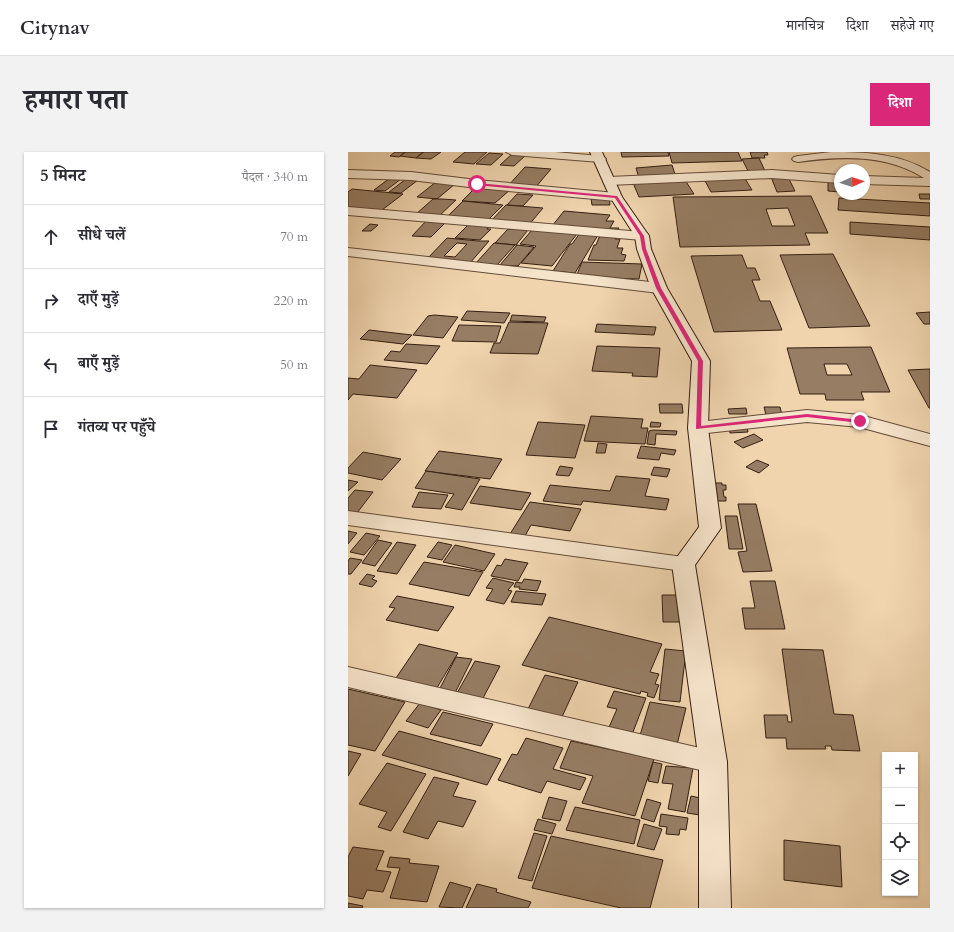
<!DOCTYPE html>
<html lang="hi">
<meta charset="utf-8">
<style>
body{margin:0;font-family:Cardo,"Noto Serif Devanagari",serif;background:#f2f2f3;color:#2b2b33}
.controls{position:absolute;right:12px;bottom:12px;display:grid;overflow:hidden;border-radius:0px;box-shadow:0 1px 3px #0004}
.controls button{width:36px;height:36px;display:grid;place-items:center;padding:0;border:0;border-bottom:1px solid #e1e1e2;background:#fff;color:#2b2b33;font:20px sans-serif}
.compass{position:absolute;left:486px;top:12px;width:36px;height:36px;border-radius:50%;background:#fff;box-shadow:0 1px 3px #0004;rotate:87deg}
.stop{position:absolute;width:12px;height:12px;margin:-9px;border:3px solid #db2777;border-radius:50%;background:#fff}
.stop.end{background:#db2777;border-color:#fff;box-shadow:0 1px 4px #0008}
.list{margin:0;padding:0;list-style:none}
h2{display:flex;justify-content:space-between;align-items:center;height:52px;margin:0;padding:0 16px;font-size:17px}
h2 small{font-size:13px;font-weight:400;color:#7c7c81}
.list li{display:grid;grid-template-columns:26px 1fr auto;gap:12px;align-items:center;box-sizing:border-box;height:64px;padding:0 16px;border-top:1px solid #e1e1e2}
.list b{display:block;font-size:15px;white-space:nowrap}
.list em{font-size:13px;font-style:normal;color:#7c7c81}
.icon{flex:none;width:22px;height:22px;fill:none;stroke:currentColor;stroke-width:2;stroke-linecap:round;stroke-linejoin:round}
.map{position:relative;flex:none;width:582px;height:756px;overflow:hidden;border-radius:0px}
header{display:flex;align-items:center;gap:24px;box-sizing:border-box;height:56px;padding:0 20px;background:#fff;border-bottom:1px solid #e1e1e2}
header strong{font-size:19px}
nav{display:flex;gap:22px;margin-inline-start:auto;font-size:14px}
.intro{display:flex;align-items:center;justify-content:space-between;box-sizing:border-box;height:96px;padding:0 24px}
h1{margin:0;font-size:28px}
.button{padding:10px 18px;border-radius:0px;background:#db2777;color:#fff;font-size:14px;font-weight:700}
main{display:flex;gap:24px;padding:0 24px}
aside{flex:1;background:#fff;border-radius:0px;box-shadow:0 1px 3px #0004}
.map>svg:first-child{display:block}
.building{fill:#967d63;stroke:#351f11;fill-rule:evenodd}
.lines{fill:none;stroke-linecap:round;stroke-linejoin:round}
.street-casing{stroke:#644c38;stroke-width:2}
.secondary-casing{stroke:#351f11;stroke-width:2}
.street{fill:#f5e3ca;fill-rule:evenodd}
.secondary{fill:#f5e3ca;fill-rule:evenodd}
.route{fill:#db2777}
</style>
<header>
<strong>Citynav</strong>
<nav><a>मानचित्र</a><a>दिशा</a><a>सहेजे गए</a></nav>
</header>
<div class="intro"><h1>हमारा पता</h1><a class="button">दिशा</a></div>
<main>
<aside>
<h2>5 मिनट<small>पैदल · 340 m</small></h2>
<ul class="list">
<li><svg class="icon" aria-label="ahead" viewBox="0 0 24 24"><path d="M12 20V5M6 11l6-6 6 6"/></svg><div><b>सीधे चलें</b></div><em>70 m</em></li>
<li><svg class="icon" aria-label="right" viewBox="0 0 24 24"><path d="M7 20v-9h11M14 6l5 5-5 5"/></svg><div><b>दाएँ मुड़ें</b></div><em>220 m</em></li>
<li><svg class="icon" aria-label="left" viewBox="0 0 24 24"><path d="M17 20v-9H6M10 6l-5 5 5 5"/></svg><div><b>बाएँ मुड़ें</b></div><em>50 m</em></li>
<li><svg class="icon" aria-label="arrive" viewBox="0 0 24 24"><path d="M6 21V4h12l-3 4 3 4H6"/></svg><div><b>गंतव्य पर पहुँचे</b></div></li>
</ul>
</aside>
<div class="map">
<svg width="582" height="756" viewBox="0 0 582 756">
<rect width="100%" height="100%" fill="#efd4ae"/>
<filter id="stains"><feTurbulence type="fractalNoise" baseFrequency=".005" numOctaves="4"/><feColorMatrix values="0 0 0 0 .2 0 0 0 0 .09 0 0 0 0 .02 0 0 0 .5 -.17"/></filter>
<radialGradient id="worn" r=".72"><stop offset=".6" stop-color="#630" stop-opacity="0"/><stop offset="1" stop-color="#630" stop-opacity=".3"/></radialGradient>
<g class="building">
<polygon points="47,0 57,0 51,5 42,4"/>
<polygon points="58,0 75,0 68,6 52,4"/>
<polygon points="76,0 93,0 83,7 68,6"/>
<polygon points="117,0 139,0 126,12 105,10"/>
<polygon points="273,0 320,0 321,4 274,5"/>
<polygon points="321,0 390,0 394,9 324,11"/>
<polygon points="402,0 419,0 420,3 416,3 417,6 404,6"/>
<polygon points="141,1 155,2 143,13 128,12"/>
<polygon points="164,2 178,3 166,14 152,13"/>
<polygon points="411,6 418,21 401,21 394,7"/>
<polygon points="324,13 328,25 291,26 288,16"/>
<polygon points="177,15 203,17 187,36 160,34"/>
<polygon points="396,25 404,38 363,40 356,27"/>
<polygon points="423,25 440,25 447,39 429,40"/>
<polygon points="42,26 53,27 37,39 26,38"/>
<polygon points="58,27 70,28 53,41 41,40"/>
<polygon points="337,28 346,42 291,45 285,31"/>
<polygon points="88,30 107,32 89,47 69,45"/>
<polygon points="480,30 492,30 492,40 480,39"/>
<polygon points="129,34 163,37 147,51 114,49"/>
<polygon points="4,37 55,42 34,58 0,55 0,40"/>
<polygon points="169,42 185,43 175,54 159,53"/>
<polygon points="571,42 582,42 582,47 572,47"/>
<path d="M463,44l17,37h-23l5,12 -130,2 -7,-50zM440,56l7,18h-23l-6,-17z"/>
<polygon points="261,45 262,53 244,53 243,46"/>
<polygon points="491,46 582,51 582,64 490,58"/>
<polygon points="85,47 94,47 108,48 91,64 68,62"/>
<polygon points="115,49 155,53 139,69 98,66"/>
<polygon points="158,53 195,56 180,74 142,70"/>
<polygon points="216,59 262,63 258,69 266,69 262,76 271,76 267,81 204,74"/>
<polygon points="80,67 97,71 83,85 64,84"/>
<polygon points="502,70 582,75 582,88 502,82"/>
<polygon points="22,72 30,73 23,79 14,79"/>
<polygon points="120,73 141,74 139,77 143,77 132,88 107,86"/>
<polygon points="160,77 180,78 168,93 147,91"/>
<polygon points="184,78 229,82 204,114 173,111 188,94 172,92"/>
<polygon points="232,81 250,83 227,121 205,119 222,92 224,92"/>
<polygon points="252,83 268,84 267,87 272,87 269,96 275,96 273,102 278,103 276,109 240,108 246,93 248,93"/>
<path d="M99,86l31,3h11l-19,22 -43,-4zM109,91l10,1 -12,13 -11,-1z"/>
<polygon points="146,91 167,93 149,113 128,111"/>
<polygon points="169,93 186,95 170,114 152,113"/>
<polygon points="485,102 522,174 461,176 432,103"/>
<polygon points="394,103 399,116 407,116 412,128 404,128 412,149 422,149 434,178 366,180 343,104"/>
<polygon points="234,110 294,112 291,127 228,125"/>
<polygon points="119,159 162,161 156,171 113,168"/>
<polygon points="582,160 582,172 576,172 568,161"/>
<polygon points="86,163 110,165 95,186 65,183 80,164"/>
<polygon points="164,163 198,165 196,170 162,169"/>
<polygon points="161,170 200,171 190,202 142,201 146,191 152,191"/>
<polygon points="249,172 308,175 306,183 247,180"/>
<polygon points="111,173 153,174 148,190 104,189"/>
<polygon points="21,178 64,183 55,192 12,187"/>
<polygon points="58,192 92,194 79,212 36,208 43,199 52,200"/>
<polygon points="249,194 312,196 309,225 284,224 285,221 244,219"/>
<path d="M523,195l19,45h-29l3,8h-38l-1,-6h-25l-13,-46zM476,212h23l5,11h-25z"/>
<polygon points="22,213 69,218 49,246 5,242 0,248 0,226 11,227"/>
<polygon points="582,217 582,256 581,256 560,218"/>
<polygon points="311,252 334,252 335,261 312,261"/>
<polygon points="416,255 432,255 434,263 418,263"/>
<polygon points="398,256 399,262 381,262 380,257"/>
<polygon points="243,264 295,267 293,276 300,276 297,292 236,289"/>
<polygon points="190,270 237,273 227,306 178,303"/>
<polygon points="303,270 313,271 312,275 302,275"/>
<polygon points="399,275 400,280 382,281 381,276"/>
<polygon points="305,278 329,279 328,283 308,282 307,293 299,292 301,279"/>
<polygon points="406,282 415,288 395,296 386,290"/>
<polygon points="250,291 259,292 257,301 248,301"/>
<polygon points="293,294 328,298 326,303 313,301 311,308 289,306"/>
<polygon points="91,299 154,307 142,327 77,319"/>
<polygon points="15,300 53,307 34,328 0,321 0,316"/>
<polygon points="409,308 421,313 411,321 398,315"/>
<polygon points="212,314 225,316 221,324 208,323"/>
<polygon points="306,315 322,317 319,325 303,323"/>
<polygon points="78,319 132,327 114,358 97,355 106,342 67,336"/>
<polygon points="268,324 302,327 297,344 321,347 318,358 235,349 233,353 195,349 202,333 262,339"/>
<polygon points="0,328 10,330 0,339"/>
<polygon points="365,331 374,331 374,333 378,333 378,338 375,338 376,345 378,345 378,349 364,349"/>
<polygon points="132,334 183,341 173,358 122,351"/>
<polygon points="7,338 25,340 9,361 0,359 0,346"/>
<polygon points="71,340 100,343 93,357 64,355"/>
<polygon points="182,350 233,357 222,379 183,373 177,384 162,382"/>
<polygon points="390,352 408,352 424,419 395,420 390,400 399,399"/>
<polygon points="377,364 389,364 395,397 381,397"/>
<polygon points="0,379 9,381 0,392"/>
<polygon points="18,381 32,384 16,403 2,400"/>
<polygon points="30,388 44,391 27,414 14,411"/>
<polygon points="49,390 68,393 49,422 29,419"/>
<polygon points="90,390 104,393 94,408 79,405"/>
<polygon points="107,393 147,402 136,419 95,410"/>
<polygon points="2,406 14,408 3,422 0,422 0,409"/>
<polygon points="157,407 180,411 170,429 143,424 149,413 153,414"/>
<polygon points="76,410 135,420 121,444 61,432"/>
<polygon points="19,422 27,424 24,427 29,429 24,435 11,432"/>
<polygon points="145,426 166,431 160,438 164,439 156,452 138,448 145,437 138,436"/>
<polygon points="176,427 193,429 189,439 171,437 172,435 166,435 168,430 174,431"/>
<polygon points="402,429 427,429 437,477 397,477 394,456 407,456"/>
<polygon points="168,439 198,442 194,453 163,450"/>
<polygon points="314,443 332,443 334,470 315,470"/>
<polygon points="49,444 54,445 106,455 90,479 38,468 47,456 41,455"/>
<polygon points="201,465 314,492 302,520 311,522 307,532 311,533 306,546 299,544 300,541 293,539 292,542 174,513"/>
<polygon points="71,492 110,501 87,539 46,529"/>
<polygon points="317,497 338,499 332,550 311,548"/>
<polygon points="434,497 475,498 486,562 505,563 512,599 484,598 483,594 477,594 478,597 439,597 438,586 418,586 416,563 439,563 440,570 444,570"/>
<polygon points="108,505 124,507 105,545 89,542"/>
<polygon points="127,509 152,514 134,548 108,543"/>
<polygon points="197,523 230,530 213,567 179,559"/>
<polygon points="0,537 57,550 27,599 0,593"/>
<polygon points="266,539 298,546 282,588 258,582 269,557 259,555"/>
<polygon points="302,550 338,556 328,597 290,590"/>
<polygon points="72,551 93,558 80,576 58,569"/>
<polygon points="95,560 145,572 133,594 82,582"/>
<polygon points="51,579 118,597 153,607 139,633 34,603"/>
<polygon points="178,586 215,596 205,617 238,626 232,638 199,629 193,641 150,628 164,602 169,603"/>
<polygon points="223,589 306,607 287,664 234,651 245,624 212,616"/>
<polygon points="0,599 13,602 0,624"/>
<polygon points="305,610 314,612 310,631 300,629"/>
<polygon points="39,611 78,622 43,679 30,675 39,660 11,652"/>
<polygon points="318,614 345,616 337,660 320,657 325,632 314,631"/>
<polygon points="86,625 111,631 105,644 128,649 115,675 90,669 80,687 55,680"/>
<polygon points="343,644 362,648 358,664 339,661"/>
<polygon points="201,645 219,649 212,669 194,666"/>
<polygon points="299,647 313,651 306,670 293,666"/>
<polygon points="227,655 292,668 286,692 218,678"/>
<polygon points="313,662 340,666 338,678 332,677 331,683 318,682 319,675 311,674"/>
<polygon points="190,667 208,672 204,682 186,678"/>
<polygon points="296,672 314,677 306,698 289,694"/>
<polygon points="186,681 199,684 184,729 170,726"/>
<polygon points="203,684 315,708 302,756 273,756 184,736"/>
<polygon points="436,688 492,694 494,735 436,728"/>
<polygon points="5,695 36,699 28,718 43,720 35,740 19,738 15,747 0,744 0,705"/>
<polygon points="42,705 62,707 61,711 91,714 79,750 42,746 52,716 39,715"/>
<polygon points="102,730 123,736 114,756 91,755"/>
<polygon points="129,732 149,737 148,740 183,750 180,756 118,756"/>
<polygon points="0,751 15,754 14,756 0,756"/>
</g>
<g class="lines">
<defs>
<g id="street">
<polygon points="158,0 207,0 252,4 256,5 258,7 256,9 252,10 164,3"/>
<path d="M483,0c34,0 69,1 99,20v14l-66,-2v-8l60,2c-38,-24 -83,-22 -126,-16l-4,-1 -2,-2 2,-2 4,-1z"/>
<polygon points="0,18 63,20 129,28 268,41 272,42 274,45 272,48 268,49 129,36 63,28 0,26"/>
<polygon points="424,18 492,23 492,31 424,26 261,33 257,32 255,29 257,26 261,25"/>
<polygon points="0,55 294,80 299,81 301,84 299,87 294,88 0,63"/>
<polygon points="0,96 311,131 316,133 319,136 316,139 311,141 0,104"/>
<polygon points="459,258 512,263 582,282 582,294 511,275 459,270 350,282 343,280 340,276 343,272 350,270"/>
<polygon points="0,359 335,405 343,407 346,412 343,417 335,419 0,373"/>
<polygon points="0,515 365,599 375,602 379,610 375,618 365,621 0,535"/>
</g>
<polygon id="secondary" points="242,0 254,0 274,45 301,84 303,97 319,136 362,209 360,276 373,376 347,413 379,610 383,756 351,756 351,610 324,412 351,375 340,276 344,209 303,136 289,97 287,84 262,45"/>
</defs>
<use href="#street" class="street-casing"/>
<use href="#secondary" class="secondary-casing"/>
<use href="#street" class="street"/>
<use href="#secondary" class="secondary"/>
</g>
<polygon class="route" points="129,31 269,44 296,84 298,97 313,136 355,209 353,274 459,262 512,268 515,269 512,271 459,265 348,277 350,209 308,136 294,97 292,84 267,46 127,33"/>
<rect width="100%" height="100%" filter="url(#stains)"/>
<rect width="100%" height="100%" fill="url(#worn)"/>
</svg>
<div class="controls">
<button>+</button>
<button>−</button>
<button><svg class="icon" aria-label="locate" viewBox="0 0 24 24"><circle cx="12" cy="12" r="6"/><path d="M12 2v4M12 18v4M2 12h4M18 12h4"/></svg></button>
<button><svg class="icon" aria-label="layers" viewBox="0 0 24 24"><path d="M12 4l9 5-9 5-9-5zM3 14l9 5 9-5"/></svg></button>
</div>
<svg class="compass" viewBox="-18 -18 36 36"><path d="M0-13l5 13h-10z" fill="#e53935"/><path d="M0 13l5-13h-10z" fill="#7c7c81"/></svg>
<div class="stop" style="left:129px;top:32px"></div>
<div class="stop end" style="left:512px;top:269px"></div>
</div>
</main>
